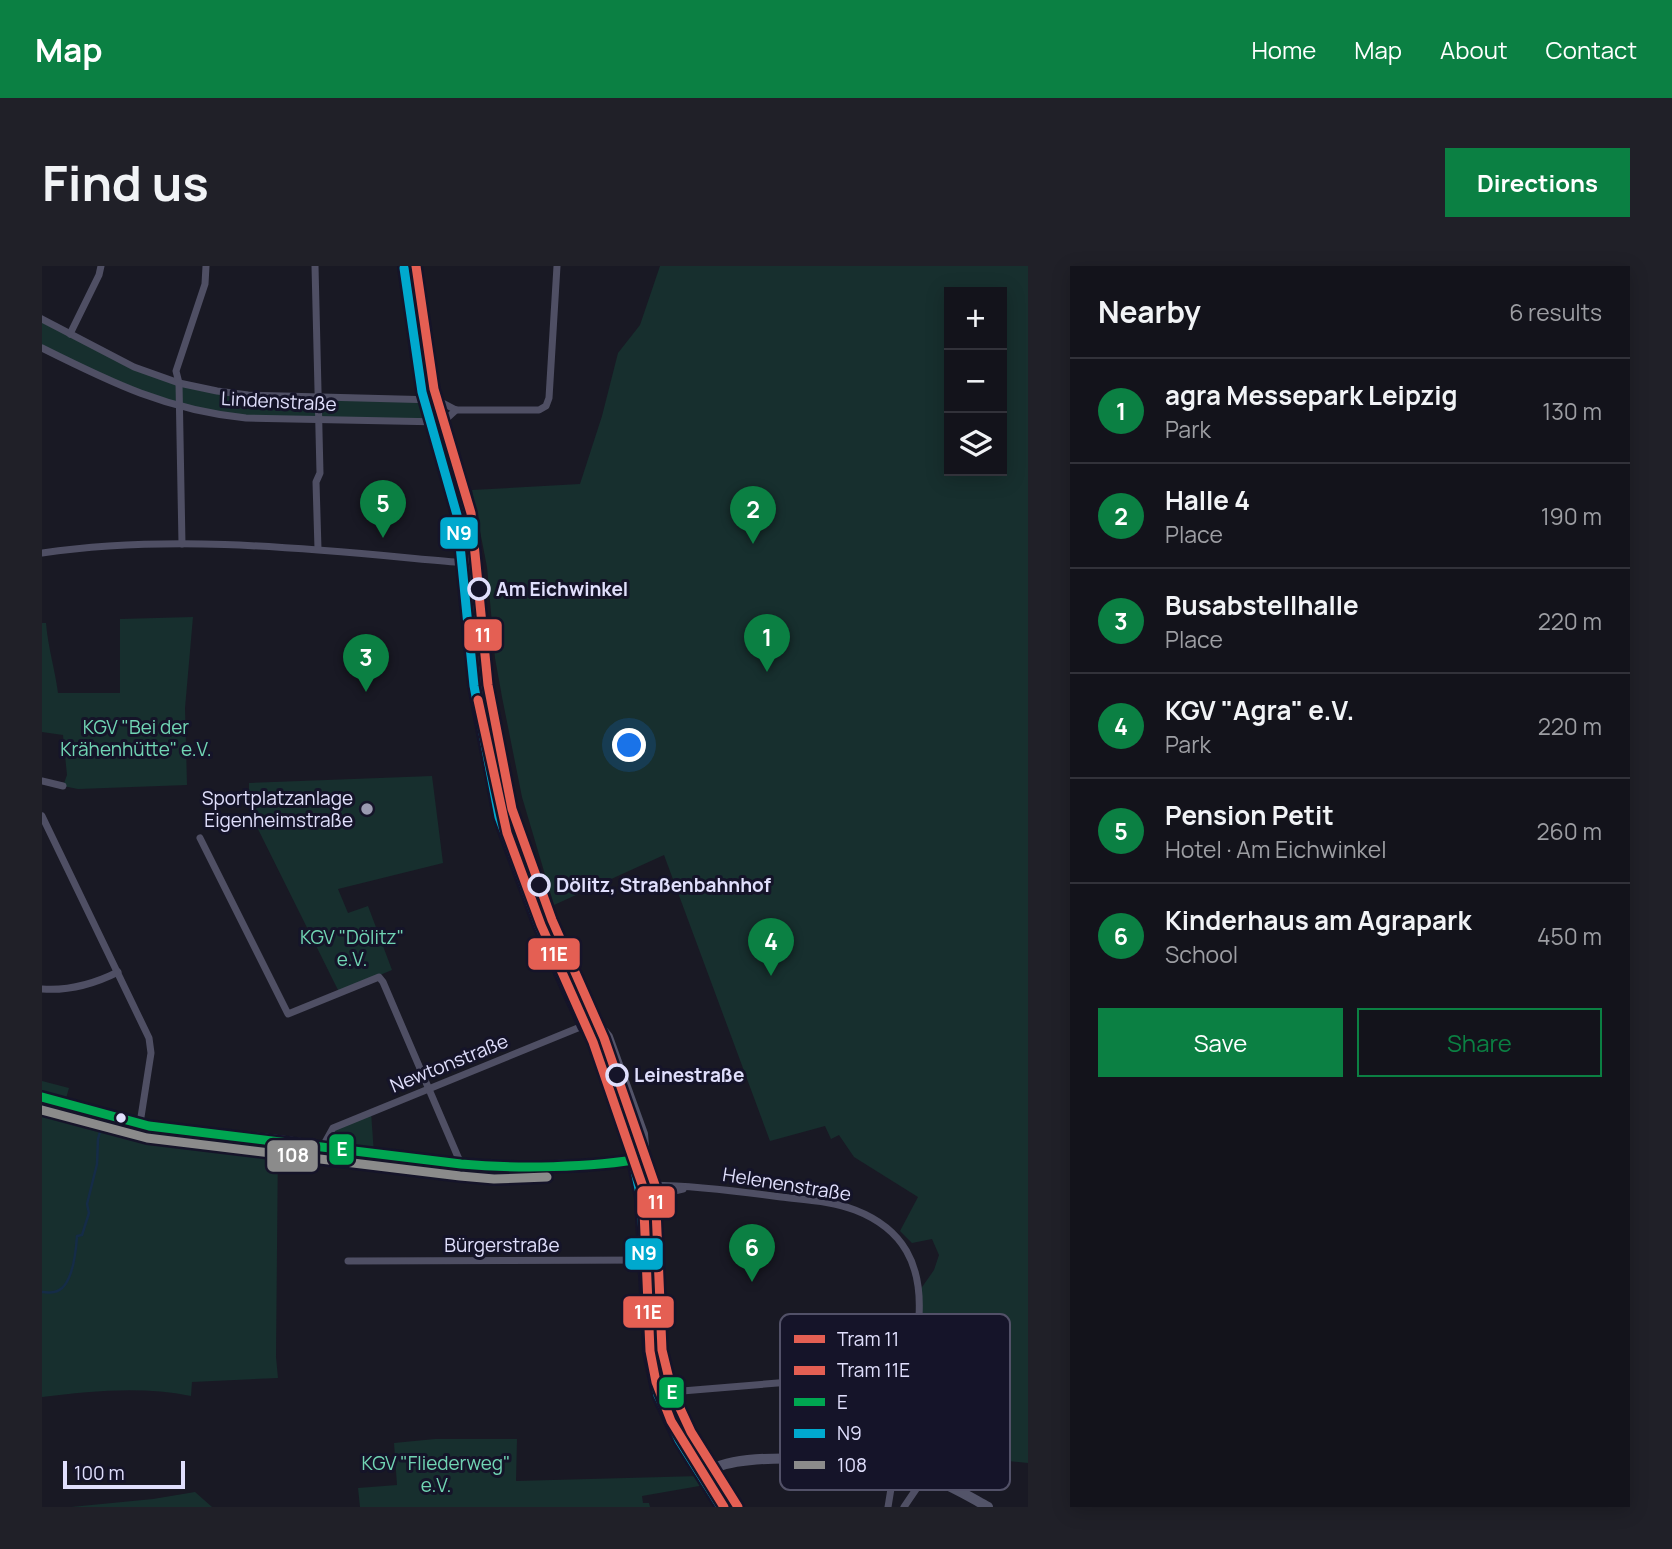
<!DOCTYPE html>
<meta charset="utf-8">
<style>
body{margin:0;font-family:Manrope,sans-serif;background:#202028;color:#f1f3f6}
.controls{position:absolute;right:21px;top:21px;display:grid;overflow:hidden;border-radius:0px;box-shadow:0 4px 18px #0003}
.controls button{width:63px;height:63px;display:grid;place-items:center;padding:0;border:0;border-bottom:2px solid #32323a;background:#13131b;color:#f1f3f6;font:35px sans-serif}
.scale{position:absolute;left:21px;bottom:18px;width:122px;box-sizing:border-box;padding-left:7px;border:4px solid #e0dffc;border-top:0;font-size:19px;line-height:24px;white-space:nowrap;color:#e0dffc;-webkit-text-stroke:5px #151429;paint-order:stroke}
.you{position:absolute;left:588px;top:480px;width:24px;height:24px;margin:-18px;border:5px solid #fff;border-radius:50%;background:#1a73e8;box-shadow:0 0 0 10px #1a73e833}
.badge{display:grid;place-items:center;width:46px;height:46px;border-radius:50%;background:#0b8043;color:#fff;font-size:23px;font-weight:700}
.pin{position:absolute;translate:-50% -58px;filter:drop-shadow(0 2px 4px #0008)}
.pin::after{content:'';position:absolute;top:37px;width:24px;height:21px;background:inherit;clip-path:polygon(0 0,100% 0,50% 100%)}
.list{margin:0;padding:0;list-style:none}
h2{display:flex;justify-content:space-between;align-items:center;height:91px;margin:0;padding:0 28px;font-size:30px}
h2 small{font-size:23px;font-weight:400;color:#9d9ea3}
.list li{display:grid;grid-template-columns:46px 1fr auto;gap:21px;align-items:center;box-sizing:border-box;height:105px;padding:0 28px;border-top:2px solid #32323a}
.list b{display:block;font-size:26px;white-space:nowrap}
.list p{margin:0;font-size:23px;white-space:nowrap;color:#9d9ea3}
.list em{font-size:23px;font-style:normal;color:#9d9ea3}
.actions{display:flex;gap:14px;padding:21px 28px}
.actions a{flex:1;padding:16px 0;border:2px solid #0b8043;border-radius:0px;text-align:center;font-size:24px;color:#0b8043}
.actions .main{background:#0b8043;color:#fff}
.icon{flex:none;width:38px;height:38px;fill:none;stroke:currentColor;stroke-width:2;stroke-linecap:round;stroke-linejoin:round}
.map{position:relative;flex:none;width:986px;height:1241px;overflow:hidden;border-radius:0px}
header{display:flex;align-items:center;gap:42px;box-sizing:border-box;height:98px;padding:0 35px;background:#0b8043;color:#fff}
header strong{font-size:33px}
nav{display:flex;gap:38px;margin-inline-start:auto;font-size:24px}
.intro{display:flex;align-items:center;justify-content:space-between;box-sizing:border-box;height:168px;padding:0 42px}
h1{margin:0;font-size:49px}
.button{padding:18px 32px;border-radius:0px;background:#0b8043;color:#fff;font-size:24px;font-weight:700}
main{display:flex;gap:42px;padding:0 42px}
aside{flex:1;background:#13131b;border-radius:0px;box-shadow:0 4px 18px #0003}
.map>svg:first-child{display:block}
.green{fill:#172f2e;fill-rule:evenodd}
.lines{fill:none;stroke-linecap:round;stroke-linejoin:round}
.stream{stroke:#152c47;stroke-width:2.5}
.minor{stroke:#4f4f64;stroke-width:7}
.secondary{stroke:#535469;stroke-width:10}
.bus-1-casing{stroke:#151429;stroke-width:14}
.bus-2-casing{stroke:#151429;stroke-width:14}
.bus-3-casing{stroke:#151429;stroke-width:14}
.bus-1{stroke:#00a651;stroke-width:9}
.bus-2{stroke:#00a9ce;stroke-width:9}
.bus-3{stroke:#8b8b8b;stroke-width:9}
.tram-1-casing{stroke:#151429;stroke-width:14}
.tram-2-casing{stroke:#151429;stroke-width:14}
.tram-1{stroke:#e45f53;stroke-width:9}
.tram-2{stroke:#e45f53;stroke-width:9}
.stop-dot{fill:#151429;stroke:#e0dffc;stroke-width:3.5}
.poi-dot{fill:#9a9ab0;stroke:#151429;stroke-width:2.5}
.bus-dot{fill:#e0dffc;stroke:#151429;stroke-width:2.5}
.labels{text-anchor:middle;stroke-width:6;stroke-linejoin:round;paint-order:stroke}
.street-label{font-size:19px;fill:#e0dffc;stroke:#151429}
.stop-label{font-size:19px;font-weight:bold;fill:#e0dffc;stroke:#151429;text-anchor:start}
.park-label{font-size:19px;fill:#71d5b4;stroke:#151429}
.poi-label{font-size:19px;fill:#e0dffc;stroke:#151429;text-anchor:end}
.key{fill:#151429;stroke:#525168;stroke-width:2}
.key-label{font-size:19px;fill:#e0dffc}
.line-badge{stroke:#151429;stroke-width:2.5}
.badge-label{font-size:19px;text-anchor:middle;font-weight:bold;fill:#fff}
</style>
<header>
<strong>Map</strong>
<nav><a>Home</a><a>Map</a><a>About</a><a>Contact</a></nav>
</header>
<div class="intro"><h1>Find us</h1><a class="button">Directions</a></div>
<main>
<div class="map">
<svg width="986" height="1241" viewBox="0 0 986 1241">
<rect width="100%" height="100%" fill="#191924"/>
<g class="green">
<path d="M618,0h368v1197l-41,-4 -23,-10 -36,-47 -19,-19 11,-93 14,-20 5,-15 -7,-16 -20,4 -12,-12 18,-34 -64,-40 -15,-22 -8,4 -6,-13 -55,15 -106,-286 -110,50 -32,-108 -20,-100 -7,-39 -8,-91 -15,-77 108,-6 22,-68 16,-63 22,-28zM907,26h53v179h-53z"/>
<polygon points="0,53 92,101 175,125 395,134 401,156 204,152 137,141 0,82"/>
<path d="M151,351l-8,91 2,77 -109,4 -15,-3 4,-11 -4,-40 -21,-3v-109h4c2,25 9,46 12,70h62v-74z"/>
<polygon points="390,510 401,597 296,623 306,647 326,640 350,704 297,726 207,545 207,517"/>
<path d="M0,815l27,7 -4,14 73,22 140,16 -2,217 2,21 -86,4 -1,14c-49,-10 -99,-5 -149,1z"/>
<polygon points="329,846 332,888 281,880 291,862"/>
<polygon points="393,1173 475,1173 474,1215 658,1210 663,1219 600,1230 601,1237 607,1237 608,1241 318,1241 316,1222 355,1219 352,1177"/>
<polygon points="153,1226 170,1241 29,1241 111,1233"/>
</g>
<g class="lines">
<g class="stream">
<polyline points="0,838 106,867 244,883"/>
<path d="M0,1026c4,0 8,1 12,0 19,-3 22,-41 23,-56l5,-1 7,-22 -2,-9 10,-40 1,-25 5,-18"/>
</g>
<g class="minor">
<polyline points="273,0 278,207 274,216 276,283"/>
<polyline points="0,53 92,101 137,117 175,125 206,129 395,134 414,144 497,144 504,140 507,132 515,0"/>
<polyline points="28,68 57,9 59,0"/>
<path d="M0,82c70,35 125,62 204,70l197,4 13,-12"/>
<polyline points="140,278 137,117 134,105 163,18 164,0"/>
<path d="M0,287c138,-20 276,-3 413,9l18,-1"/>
<polyline points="0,515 21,520"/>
<polyline points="0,550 107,772 109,787 99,851 96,858"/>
<polyline points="158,572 246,748 337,711 341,716 419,898"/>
<path d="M0,723c27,2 52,-5 76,-17"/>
<polyline points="281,880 291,862 553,755"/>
<path d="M610,919c43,1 86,6 129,12 24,3 51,4 74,13 49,19 67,55 64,106l-31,191"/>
<polyline points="611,930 641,923"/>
<polyline points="306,995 614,994"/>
<polyline points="748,1095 750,1138"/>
<polyline points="628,1126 748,1116"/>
<polyline points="862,1241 883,1210 908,1165 876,1122 867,1117"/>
</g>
<g class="secondary">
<polyline points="374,0 392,123 427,247 444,419 469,548 508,655 553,755 566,771 601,868 603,892 611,930 619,1084 628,1126 647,1167 694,1241"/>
<polyline points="553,755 555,774 584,859 589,873 601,890"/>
<polyline points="0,831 107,860 236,874 419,898 452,901 577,897 603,892"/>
<path d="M670,1203c41,-20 169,-8 213,7 22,7 43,20 63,31"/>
</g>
<defs>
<g id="bus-1">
<path d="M0,831l107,29 312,38c55,5 130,4 184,-6"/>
<polyline points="603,892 613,946 616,1056 623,1110 644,1162 694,1241"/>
</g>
<polyline id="bus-2" points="362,2 380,126 415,249 432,420 457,551 497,660 542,760 555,777 589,871 591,895 599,932 607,1086 616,1129 637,1174 679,1241"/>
<polyline id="bus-3" points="0,844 105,872 418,910 452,913 505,911"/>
</defs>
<use href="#bus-1" class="bus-1-casing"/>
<use href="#bus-2" class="bus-2-casing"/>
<use href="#bus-3" class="bus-3-casing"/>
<use href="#bus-1" class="bus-1"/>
<use href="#bus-2" class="bus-2"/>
<use href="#bus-3" class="bus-3"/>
<defs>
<polyline id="tram-1" points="374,0 392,123 429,247 446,419 470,543 510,654 562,772 613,919 620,1084 630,1125 649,1166 696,1241"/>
<polyline id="tram-2" points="436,434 465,567 499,659 551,776 601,921 608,1085 614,1116 629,1155 682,1241"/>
</defs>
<use href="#tram-1" class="tram-1-casing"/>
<use href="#tram-2" class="tram-2-casing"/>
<use href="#tram-1" class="tram-1"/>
<use href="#tram-2" class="tram-2"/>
</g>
<g class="stop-dot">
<circle cx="437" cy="323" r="10"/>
<circle cx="497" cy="619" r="10"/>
<circle cx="575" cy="809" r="10"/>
</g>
<circle class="poi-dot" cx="325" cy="543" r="7"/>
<circle class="bus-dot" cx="79" cy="852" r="6"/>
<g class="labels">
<g class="street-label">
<text transform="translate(237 135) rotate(3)" y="7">Lindenstraße</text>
<text transform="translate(407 797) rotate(-22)" y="7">Newtonstraße</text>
<text transform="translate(745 918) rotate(9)" y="7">Helenenstraße</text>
<text x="460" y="986">Bürgerstraße</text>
</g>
<g class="stop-label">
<text x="454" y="330">Am Eichwinkel</text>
<text x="514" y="626">Dölitz, Straßenbahnhof</text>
<text x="592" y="816">Leinestraße</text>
</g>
<g class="park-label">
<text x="94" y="468">KGV "Bei der<tspan x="94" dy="22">Krähenhütte" e.V.</tspan></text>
<text x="310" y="678">KGV "Dölitz"<tspan x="310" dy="22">e.V.</tspan></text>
<text x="394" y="1204">KGV "Fliederweg"<tspan x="394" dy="22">e.V.</tspan></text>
</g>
<g class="poi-label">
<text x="311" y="539">Sportplatzanlage<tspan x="311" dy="22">Eigenheimstraße</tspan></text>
</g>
</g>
<rect x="738" y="1048" width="230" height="176" rx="10" class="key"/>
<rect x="752" y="1069" width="31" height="8" fill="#e45f53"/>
<rect x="752" y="1100" width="31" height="9" fill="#e45f53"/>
<rect x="752" y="1132" width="31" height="8" fill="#00a651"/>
<rect x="752" y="1163" width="31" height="9" fill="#00a9ce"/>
<rect x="752" y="1195" width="31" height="8" fill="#8b8b8b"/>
<g class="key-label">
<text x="795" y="1080">Tram 11</text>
<text x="795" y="1111">Tram 11E</text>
<text x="795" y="1143">E</text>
<text x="795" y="1174">N9</text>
<text x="795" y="1206">108</text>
</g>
<g class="line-badge">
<rect x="397" y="250" width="40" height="34" rx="7" fill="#00a9ce"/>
<rect x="421" y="352" width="40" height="34" rx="7" fill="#e45f53"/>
<rect x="485" y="671" width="54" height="34" rx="7" fill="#e45f53"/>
<rect x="286" y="867" width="27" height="33" rx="7" fill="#00a651"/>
<rect x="224" y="873" width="53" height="34" rx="7" fill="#8b8b8b"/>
<rect x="594" y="919" width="40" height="34" rx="7" fill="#e45f53"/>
<rect x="582" y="971" width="40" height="34" rx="7" fill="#00a9ce"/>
<rect x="580" y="1029" width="53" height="34" rx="7" fill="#e45f53"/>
<rect x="616" y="1110" width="27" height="33" rx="7" fill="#00a651"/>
</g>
<g class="badge-label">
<text x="417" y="274">N9</text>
<text x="441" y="376">11</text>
<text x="512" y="695">11E</text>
<text x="300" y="890">E</text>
<text x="251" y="896">108</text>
<text x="614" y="943">11</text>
<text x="602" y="994">N9</text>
<text x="606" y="1053">11E</text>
<text x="630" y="1133">E</text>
</g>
</svg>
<div class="controls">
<button>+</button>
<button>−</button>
<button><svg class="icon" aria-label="layers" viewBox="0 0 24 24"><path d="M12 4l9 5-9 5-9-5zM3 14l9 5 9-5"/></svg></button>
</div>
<div class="scale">100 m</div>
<div class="you"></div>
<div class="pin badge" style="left:725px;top:406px">1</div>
<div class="pin badge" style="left:711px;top:278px">2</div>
<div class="pin badge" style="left:324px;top:426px">3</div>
<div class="pin badge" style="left:729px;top:710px">4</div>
<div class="pin badge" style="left:341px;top:272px">5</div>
<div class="pin badge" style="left:710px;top:1016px">6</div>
</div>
<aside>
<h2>Nearby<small>6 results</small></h2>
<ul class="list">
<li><span class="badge">1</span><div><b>agra Messepark Leipzig</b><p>Park</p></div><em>130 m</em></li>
<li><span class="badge">2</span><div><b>Halle 4</b><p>Place</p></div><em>190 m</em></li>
<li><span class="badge">3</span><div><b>Busabstellhalle</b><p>Place</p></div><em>220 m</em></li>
<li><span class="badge">4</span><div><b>KGV &quot;Agra&quot; e.V.</b><p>Park</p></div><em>220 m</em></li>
<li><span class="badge">5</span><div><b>Pension Petit</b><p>Hotel · Am Eichwinkel</p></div><em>260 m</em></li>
<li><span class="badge">6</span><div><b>Kinderhaus am Agrapark</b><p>School</p></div><em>450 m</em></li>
</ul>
<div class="actions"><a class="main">Save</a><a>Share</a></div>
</aside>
</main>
